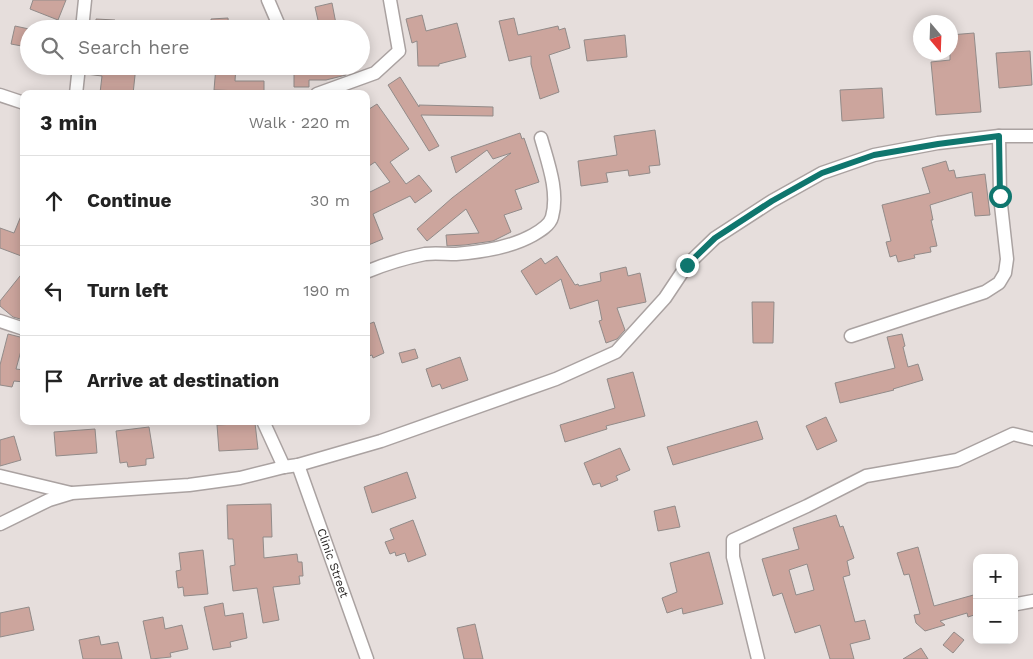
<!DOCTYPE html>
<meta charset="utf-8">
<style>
body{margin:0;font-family:"Work Sans",sans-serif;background:#f6f6f6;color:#222}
.controls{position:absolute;right:15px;bottom:15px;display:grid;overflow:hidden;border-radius:10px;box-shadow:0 2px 12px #0003}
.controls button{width:45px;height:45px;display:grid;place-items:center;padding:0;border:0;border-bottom:1px solid #e0e0e0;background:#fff;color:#222;font:25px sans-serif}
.compass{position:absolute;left:913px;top:15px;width:45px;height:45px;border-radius:50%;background:#fff;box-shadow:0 2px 12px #0003;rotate:161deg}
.stop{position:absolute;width:15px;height:15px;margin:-11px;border:4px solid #0f766e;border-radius:50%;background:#fff}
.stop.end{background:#0f766e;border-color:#fff;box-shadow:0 1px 5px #0008}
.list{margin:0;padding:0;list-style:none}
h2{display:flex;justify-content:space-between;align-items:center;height:65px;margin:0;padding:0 20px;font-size:21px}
h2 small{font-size:16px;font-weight:400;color:#767676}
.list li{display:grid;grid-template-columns:32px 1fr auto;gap:15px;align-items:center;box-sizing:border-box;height:90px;padding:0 20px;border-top:1px solid #e0e0e0}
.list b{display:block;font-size:19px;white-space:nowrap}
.list em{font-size:16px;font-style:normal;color:#767676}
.icon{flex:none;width:28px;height:28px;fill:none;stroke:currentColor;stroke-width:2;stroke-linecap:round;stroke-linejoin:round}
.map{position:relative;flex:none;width:1033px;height:659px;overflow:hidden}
.search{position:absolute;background:#fff;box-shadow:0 2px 12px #0003;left:20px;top:20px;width:350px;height:55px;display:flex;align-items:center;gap:12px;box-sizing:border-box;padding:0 18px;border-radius:28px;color:#767676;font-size:19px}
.panel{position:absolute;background:#fff;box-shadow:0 2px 12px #0003;left:20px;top:90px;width:350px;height:335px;border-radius:10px}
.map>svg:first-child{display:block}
.building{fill:#cca59d;stroke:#928b89;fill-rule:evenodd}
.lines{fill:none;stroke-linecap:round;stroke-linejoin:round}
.minor-casing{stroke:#aaa2a1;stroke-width:15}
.minor{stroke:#fff;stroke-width:12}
.route{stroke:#0f766e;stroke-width:6}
.labels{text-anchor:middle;stroke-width:4;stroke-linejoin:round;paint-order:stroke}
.street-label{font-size:12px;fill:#2b2827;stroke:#f3ebe9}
</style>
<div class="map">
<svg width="1033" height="659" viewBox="0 0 1033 659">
<rect width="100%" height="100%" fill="#e6dedc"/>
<g class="building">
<polygon points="33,0 66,0 58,20 30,9"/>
<polygon points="332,3 337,29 320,29 315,7"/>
<polygon points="422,15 426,31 457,23 466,57 439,64 439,66 418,66 417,41 412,43 406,19"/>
<polygon points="228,18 229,29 212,29 211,19"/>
<polygon points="514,18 518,35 558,26 559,30 565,28 570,48 549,55 559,92 540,99 531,64 531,56 509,61 499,21"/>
<polygon points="96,19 115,20 115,29 96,29"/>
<polygon points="15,26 29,29 27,47 11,44"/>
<polygon points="974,33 981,112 936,115 931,62 950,60 950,35"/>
<polygon points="625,35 627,57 587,61 584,40"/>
<polygon points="1030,51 1032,85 999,88 996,53"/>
<polygon points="87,66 136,66 133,94 100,93 102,76 86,74"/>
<polygon points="216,66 236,66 235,81 264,81 264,94 242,94 242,91 214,90"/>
<polygon points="294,66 309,66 309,68 344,66 346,75 326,80 309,80 309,87 294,87"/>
<polygon points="400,77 419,107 419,105 493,107 493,116 421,115 439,146 429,151 388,85"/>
<polygon points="882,88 884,118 842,121 840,90"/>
<polygon points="377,104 409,149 390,162 406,184 419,175 432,191 415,203 410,196 373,214 383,239 366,246 366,194 390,182 375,162 366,168 366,111"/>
<polygon points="655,130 660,165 649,166 650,173 629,176 628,170 606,173 608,182 581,186 578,161 617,155 614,136"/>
<polygon points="520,133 522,139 524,138 539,182 515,190 522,209 504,215 511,232 493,241 465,245 447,246 446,235 479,233 466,209 427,241 417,229 452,198 511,153 493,159 487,150 456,173 451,157"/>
<polygon points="946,161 949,171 954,170 956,178 985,174 990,215 975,216 972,192 930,205 933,220 931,220 937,246 930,247 931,252 914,255 915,258 898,262 896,255 890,257 886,242 891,241 882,205 930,193 922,168"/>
<polygon points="23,211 24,211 24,257 0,248 0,228 14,233"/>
<polygon points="557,256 575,285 578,284 579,286 601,281 600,273 626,267 628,276 640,273 646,302 617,308 625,330 617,339 606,343 599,321 602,320 598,300 570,309 561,279 536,295 521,271 541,258 545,264"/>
<polygon points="24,271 24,320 13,317 0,306 0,301"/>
<polygon points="752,302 774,302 773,343 753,343"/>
<polygon points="374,322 384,353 373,358 372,355 366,357 366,325"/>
<polygon points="8,334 24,338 24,348 22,347 16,369 24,370 24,382 14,381 12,387 0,385 0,365"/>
<polygon points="902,334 905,346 903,347 908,367 918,364 923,380 893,389 894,390 840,403 835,383 895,368 887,337"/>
<polygon points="415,349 418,358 402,363 399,353"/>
<polygon points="460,357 468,380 442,389 440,384 432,387 426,369"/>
<polygon points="633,372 645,416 606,426 607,429 565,442 560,425 615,408 607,379"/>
<polygon points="826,417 837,441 817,450 806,426"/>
<polygon points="757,421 763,439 673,465 667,447"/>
<polygon points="255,423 258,449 219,451 217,425"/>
<polygon points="149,427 154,458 146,459 146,465 128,467 127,462 120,463 116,431"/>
<polygon points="95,429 97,453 56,456 54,432"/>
<polygon points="14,436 21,460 0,466 0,440"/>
<polygon points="620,448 630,470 616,476 618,480 601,487 600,483 593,485 584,463"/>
<polygon points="407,472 416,498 372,513 364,487"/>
<polygon points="271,504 272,537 263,537 264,558 297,554 298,562 302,562 303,576 299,576 300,584 273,587 279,620 263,623 257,588 233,591 230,566 235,565 233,539 228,539 227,505"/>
<polygon points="675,506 680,527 658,531 654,511"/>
<path d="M836,515l4,12 3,-1 11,32 -7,3 3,14 -7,2 12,45 10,-2 5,19 -20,5 4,15h-24l-10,-34 -25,8 -13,-40 -9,3 -11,-37 37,-10 -6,-21zM807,564l7,26 -18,5 -7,-25z"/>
<polygon points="413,520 426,555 408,562 405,553 396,556 395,552 390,554 385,542 394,539 390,529"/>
<polygon points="918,547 934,606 977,594 977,614 968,617 967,613 940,621 945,625 925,631 916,623 914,615 920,614 909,574 904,575 897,553"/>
<polygon points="203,550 208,594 184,596 183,587 178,588 176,571 181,570 179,553"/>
<polygon points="709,552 723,604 683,614 682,608 667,613 662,598 677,592 670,563"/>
<polygon points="223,603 225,616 243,613 247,638 230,642 231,647 213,650 204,607"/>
<polygon points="29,607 34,630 0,637 0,613"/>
<polygon points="163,617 165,629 182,625 188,649 170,653 171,657 151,659 143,621"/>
<polygon points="475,624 483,659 464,659 457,628"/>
<polygon points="954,632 964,640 953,653 943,645"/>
<polygon points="99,636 101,645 118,642 122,659 83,659 79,640"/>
<polygon points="921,648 928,659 903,659"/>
</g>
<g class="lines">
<defs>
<g id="minor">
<polyline points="268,0 280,28"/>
<polyline points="82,29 85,0"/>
<polyline points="76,94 79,66"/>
<polyline points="317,94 375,73 399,51 390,0"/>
<polyline points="0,95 24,103"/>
<path d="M366,272c19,-8 39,-14 59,-18 10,-1 20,0 31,0 26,-2 54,-6 77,-19 7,-4 17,-10 19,-18 7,-25 -4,-54 -11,-79"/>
<polyline points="0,321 24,329"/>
<polyline points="851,336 985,292 999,283 1005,273 1007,259 1000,196 999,136"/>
<polyline points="263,421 284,467"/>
<path id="s1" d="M298,465l69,194"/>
<polyline points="0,476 71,493"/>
<polyline points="0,524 49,500 72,493 189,485 240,478 284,467 298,465 381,441 556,379 616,352 665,298 687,265 715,238 772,201 822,173 874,155 938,143 999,136 1033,136"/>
<polyline points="1017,604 1033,601"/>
<polyline points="758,659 733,557 733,540 807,506 866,476 957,460 1013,434 1033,439"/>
</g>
</defs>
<use href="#minor" class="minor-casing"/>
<use href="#minor" class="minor"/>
</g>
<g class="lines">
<polyline class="route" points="687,265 715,238 772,201 822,173 874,155 938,144 999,136 1000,196"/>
</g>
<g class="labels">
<g class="street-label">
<text dy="4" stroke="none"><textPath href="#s1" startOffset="104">Clinic Street</textPath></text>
</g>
</g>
</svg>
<div class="controls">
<button>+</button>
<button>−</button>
</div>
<svg class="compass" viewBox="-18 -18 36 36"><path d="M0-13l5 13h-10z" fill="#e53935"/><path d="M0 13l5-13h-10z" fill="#767676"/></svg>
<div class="stop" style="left:1000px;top:196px"></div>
<div class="stop end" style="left:687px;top:265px"></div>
<div class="search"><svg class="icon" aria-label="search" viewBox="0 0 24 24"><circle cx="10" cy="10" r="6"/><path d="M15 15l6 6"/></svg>Search here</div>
<section class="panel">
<h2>3 min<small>Walk · 220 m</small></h2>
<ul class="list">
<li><svg class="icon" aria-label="ahead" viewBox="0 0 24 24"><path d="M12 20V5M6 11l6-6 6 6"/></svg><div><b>Continue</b></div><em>30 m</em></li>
<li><svg class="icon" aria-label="left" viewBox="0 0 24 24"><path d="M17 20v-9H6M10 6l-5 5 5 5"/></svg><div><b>Turn left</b></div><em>190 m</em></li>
<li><svg class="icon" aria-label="arrive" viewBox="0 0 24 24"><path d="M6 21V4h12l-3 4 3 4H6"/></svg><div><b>Arrive at destination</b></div></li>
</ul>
</section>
</div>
